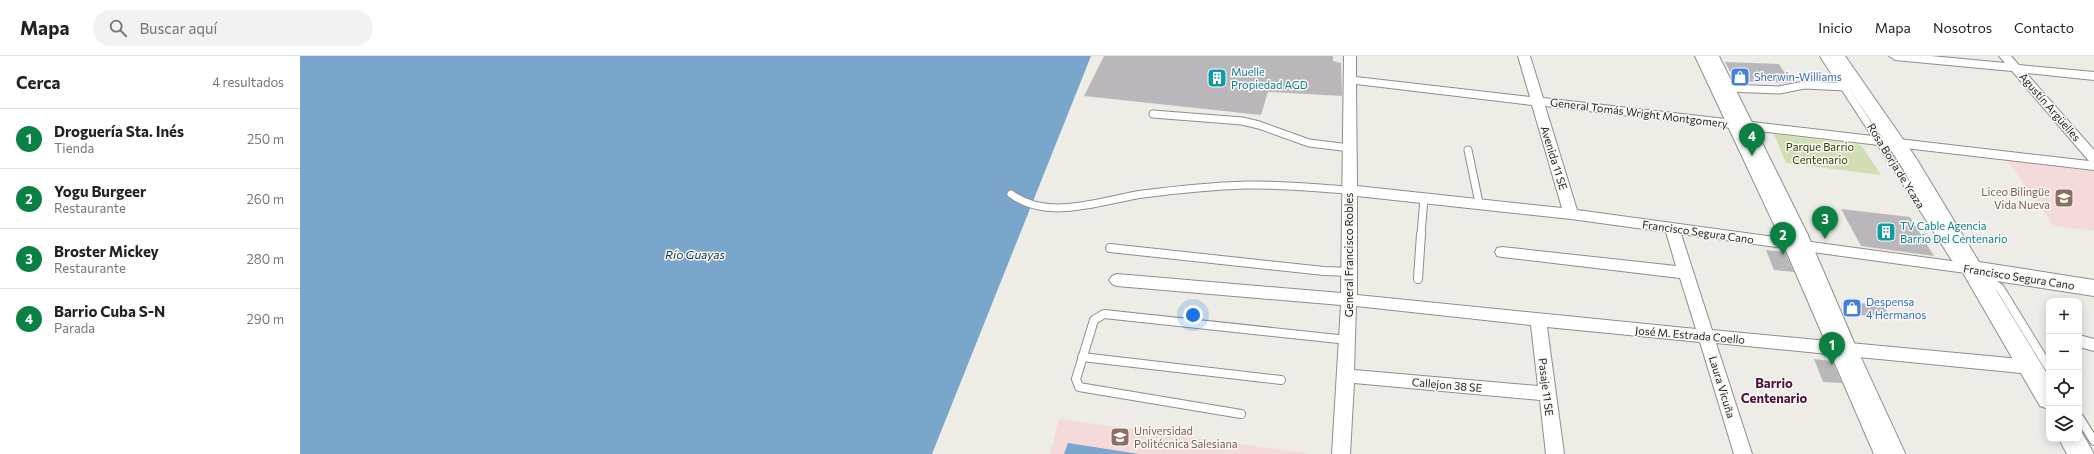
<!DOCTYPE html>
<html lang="es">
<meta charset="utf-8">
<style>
body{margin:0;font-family:Commissioner,sans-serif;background:#f2f2f2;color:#222}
.controls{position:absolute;right:12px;bottom:12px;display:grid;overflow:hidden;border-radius:8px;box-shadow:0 2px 10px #0003}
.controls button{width:36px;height:36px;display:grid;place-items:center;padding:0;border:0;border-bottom:1px solid #e0e0e0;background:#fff;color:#222;font:20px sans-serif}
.you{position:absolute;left:893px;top:259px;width:14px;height:14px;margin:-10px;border:3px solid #fff;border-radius:50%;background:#1a73e8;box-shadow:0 0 0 6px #1a73e833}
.badge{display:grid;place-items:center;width:26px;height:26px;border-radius:50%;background:#0b8043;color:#fff;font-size:13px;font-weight:700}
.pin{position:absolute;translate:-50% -33px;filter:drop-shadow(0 1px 2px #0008)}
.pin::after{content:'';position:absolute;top:21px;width:14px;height:12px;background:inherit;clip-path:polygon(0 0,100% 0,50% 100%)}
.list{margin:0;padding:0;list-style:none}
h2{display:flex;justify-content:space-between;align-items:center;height:52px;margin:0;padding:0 16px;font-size:17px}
h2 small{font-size:13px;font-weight:400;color:#767676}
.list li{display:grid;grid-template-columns:26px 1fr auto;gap:12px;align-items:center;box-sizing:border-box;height:60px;padding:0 16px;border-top:1px solid #e0e0e0}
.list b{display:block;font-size:15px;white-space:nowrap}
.list p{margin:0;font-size:13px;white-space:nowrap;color:#767676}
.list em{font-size:13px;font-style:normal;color:#767676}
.icon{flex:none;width:22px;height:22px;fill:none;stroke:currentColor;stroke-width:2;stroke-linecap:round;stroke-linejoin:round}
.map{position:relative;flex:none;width:1794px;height:398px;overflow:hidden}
header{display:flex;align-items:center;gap:24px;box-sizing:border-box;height:56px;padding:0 20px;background:#fff;border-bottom:1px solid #e0e0e0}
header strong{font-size:19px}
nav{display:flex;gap:22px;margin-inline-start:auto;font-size:14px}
.search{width:280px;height:36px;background:#f2f2f2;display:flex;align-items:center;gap:10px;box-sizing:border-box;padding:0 14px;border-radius:22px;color:#767676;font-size:15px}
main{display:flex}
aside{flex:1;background:#fff}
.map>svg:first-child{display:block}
.education{fill:#f5dadc}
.green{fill:#d1ddb4}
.water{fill:#79a6ca}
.building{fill:#bab7bb}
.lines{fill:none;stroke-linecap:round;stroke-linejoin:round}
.lane-far1-casing{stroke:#8f8e8a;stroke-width:9}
.lane-casing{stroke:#8f8e8a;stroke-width:10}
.street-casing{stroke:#8f8e8a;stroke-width:2}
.secondary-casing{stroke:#8f8e8a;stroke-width:2}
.lane-far1{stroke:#fff;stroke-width:7}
.lane{stroke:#fff;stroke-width:8}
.street{fill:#fff;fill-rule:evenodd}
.secondary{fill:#fff;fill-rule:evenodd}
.labels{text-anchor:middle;stroke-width:3;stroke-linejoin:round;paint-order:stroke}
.culture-label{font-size:11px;fill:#0d838f;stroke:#faf9f5;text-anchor:start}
.shop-label{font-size:11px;fill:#366cbe;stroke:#faf9f5;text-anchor:start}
.street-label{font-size:11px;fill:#1e1e1c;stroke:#faf9f5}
.park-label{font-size:11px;fill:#313d00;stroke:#faf9f5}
.education-label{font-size:11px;fill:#785e54;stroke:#faf9f5;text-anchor:end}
.water-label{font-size:12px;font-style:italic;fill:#10344d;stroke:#faf9f5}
.quarter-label{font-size:13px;font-weight:bold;fill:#4d1239;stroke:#faf9f5}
</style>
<header>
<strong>Mapa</strong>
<div class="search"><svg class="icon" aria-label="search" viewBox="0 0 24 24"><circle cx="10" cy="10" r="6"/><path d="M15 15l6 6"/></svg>Buscar aquí</div>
<nav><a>Inicio</a><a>Mapa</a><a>Nosotros</a><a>Contacto</a></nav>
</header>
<main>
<aside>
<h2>Cerca<small>4 resultados</small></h2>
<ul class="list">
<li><span class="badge">1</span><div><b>Droguería Sta. Inés</b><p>Tienda</p></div><em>250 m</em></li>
<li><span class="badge">2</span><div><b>Yogu Burgeer</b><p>Restaurante</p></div><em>260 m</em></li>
<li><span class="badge">3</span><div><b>Broster Mickey</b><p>Restaurante</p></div><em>280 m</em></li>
<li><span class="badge">4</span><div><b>Barrio Cuba S-N</b><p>Parada</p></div><em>290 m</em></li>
</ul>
</aside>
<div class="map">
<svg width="1794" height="398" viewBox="0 0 1794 398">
<rect width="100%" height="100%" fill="#edece7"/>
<g class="education">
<polygon points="1707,104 1794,115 1794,175 1754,170"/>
<polygon points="759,363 1011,398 750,398"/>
</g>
<polygon class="green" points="1474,78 1561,89 1581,119 1486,107"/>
<g class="water">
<polygon points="0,0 791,0 632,398 0,398"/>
<polygon points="768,387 839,398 764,398"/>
</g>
<g class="building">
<polygon points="804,0 1033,0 1033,5 1041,7 1042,40 968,36 961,59 784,40"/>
<polygon points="1425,6 1479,8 1491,27 1435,25"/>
<polygon points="1541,153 1610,161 1634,200 1561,190"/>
<polygon points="1466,194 1485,196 1494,216 1474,214"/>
<polygon points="1544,246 1584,249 1590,262 1550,258"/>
<polygon points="1514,303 1532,305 1542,327 1523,326"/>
</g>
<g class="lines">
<defs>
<g id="lane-far1">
<polyline points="1415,0 1504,179"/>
<polyline points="1524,0 1640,179"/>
<polyline points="1428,32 1479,34 1504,29 1547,31"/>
<polyline points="853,58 942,65 959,69 1009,87 1050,92"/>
<polyline points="1168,94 1179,147"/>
<path d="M711,138c38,28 91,6 132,0 31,-4 72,-8 103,-9 34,-1 69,3 103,5"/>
<polyline points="1121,179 1124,142"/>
</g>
<g id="lane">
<polyline points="1503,178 1553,294 1601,398"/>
<polyline points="1640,178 1655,202"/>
<polyline points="810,192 1024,215 1051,216"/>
<polyline points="1682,220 1700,232 1749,312"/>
<polyline points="1118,223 1121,178"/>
<polyline points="782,301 981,324"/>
<polyline points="941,358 779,331 776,323 794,264 804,258 1048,284"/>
<polyline points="1779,361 1794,385"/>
</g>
<g id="street">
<path d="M1044,0h12v21l174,20 -12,-41h12l13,42 546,63 -77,-90 -117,-11 -6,-4h42l74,7 -6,-7h12l8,9 75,7v8l-68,-7 68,77v20l-549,-64 32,104 396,54 5,1 3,4 -3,4 -5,1 -292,-40 31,96 319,30 6,2 2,5 -2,5 -6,2 -315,-31 36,111h-18l-34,-112 -153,-15 17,127h-18l-6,-54 -186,-17 -4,71h-18l9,-149 -224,-19 -5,-2 -3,-4 3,-4 5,-2 224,19zM1056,28l176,21 30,103 -205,-22zM1057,140l214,23 95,13 10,34 -174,-19 -5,1 -2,4 2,4 5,1 178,21 16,51 -339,-34zM1056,250l175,19 7,61 -184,-16z"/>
<polygon points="1779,279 1794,283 1794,295 1779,291"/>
</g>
<g id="secondary">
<polygon points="1395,0 1413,0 1506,190 1600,398 1574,398 1484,190"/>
<polygon points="1527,0 1545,0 1616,102 1679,206 1794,224 1794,240 1690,224 1749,321 1749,353 1740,350 1600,108"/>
<polygon points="1779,375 1781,375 1794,398 1767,398 1759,383 1779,383"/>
</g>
</defs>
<use href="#lane-far1" class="lane-far1-casing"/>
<use href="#lane" class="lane-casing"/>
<use href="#street" class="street-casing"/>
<use href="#secondary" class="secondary-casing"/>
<use href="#lane-far1" class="lane-far1"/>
<use href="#lane" class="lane"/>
<use href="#street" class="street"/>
<use href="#secondary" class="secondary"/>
</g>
<defs>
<symbol id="shop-square" viewBox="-11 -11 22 22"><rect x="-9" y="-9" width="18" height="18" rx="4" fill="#3f7fe0" stroke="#faf9f5"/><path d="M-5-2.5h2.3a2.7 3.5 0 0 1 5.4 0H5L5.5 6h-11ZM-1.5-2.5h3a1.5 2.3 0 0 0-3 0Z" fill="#fff"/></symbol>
<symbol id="building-square" viewBox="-11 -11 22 22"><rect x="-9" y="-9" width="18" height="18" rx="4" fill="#0f9aa8" stroke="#faf9f5"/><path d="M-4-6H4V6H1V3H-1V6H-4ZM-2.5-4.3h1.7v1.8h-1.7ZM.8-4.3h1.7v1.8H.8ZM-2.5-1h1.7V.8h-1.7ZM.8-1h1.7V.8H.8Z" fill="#fff"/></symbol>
<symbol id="school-square" viewBox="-11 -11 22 22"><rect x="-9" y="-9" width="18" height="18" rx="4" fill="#8d6e63" stroke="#faf9f5"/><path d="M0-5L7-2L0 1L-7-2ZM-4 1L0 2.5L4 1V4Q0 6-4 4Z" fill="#fff"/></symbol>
</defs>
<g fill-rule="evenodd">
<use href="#shop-square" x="1429" y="10" width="22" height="22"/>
<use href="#building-square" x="906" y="11" width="22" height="22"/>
<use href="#school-square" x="1753" y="131" width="22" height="22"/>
<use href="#building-square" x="1575" y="165" width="22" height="22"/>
<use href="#shop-square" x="1541" y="241" width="22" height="22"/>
<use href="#school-square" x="809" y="370" width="22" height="22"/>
</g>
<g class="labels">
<g class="culture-label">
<text x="931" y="20">Muelle<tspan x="931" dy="13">Propiedad AGD</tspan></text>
<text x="1600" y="174">TV Cable Agencia<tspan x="1600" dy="13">Barrio Del Centenario</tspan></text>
</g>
<g class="shop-label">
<text x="1454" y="25">Sherwin-Williams</text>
<text x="1566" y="250">Despensa<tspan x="1566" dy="13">4 Hermanos</tspan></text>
</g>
<g class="street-label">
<text transform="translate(1750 51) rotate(49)" y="4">Agustín Argüelles</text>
<text transform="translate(1339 57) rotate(7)" y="4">General Tomás Wright Montgomery</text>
<text transform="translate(1254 102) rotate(73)" y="4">Avenida 11 SE</text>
<text transform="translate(1596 110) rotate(58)" y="4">Rosa Borja de Ycaza</text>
<text transform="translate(1398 176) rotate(8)" y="4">Francisco Segura Cano</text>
<text transform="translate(1049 199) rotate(-90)" y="4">General Francisco Robles</text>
<text transform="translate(1719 221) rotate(9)" y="4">Francisco Segura Cano</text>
<text transform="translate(1390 279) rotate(5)" y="4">José M. Estrada Coello</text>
<text transform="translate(1147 329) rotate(5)" y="4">Callejon 38 SE</text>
<text transform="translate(1246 331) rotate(83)" y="4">Pasaje 11 SE</text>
<text transform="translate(1422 331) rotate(73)" y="4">Laura Vicuña</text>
</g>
<g class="park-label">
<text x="1520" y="95">Parque Barrio<tspan x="1520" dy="13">Centenario</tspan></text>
</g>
<g class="education-label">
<text x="1750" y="140">Liceo Bilingüe<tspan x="1750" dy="13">Vida Nueva</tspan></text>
<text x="834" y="379" text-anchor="start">Universidad<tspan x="834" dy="13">Politécnica Salesiana</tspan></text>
</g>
<g class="water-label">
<text x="395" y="203">Río Guayas</text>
</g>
<g class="quarter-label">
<text x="1474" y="332">Barrio<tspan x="1474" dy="15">Centenario</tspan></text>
</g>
</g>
</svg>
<div class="controls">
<button>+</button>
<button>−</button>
<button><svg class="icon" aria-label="locate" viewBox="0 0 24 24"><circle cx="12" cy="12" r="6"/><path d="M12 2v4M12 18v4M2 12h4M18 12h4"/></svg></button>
<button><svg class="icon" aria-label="layers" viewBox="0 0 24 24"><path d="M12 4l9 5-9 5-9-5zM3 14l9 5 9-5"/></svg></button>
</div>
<div class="you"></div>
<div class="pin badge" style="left:1532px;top:309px">1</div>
<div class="pin badge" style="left:1483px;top:199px">2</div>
<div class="pin badge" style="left:1525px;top:183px">3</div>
<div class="pin badge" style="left:1452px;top:100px">4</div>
</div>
</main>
